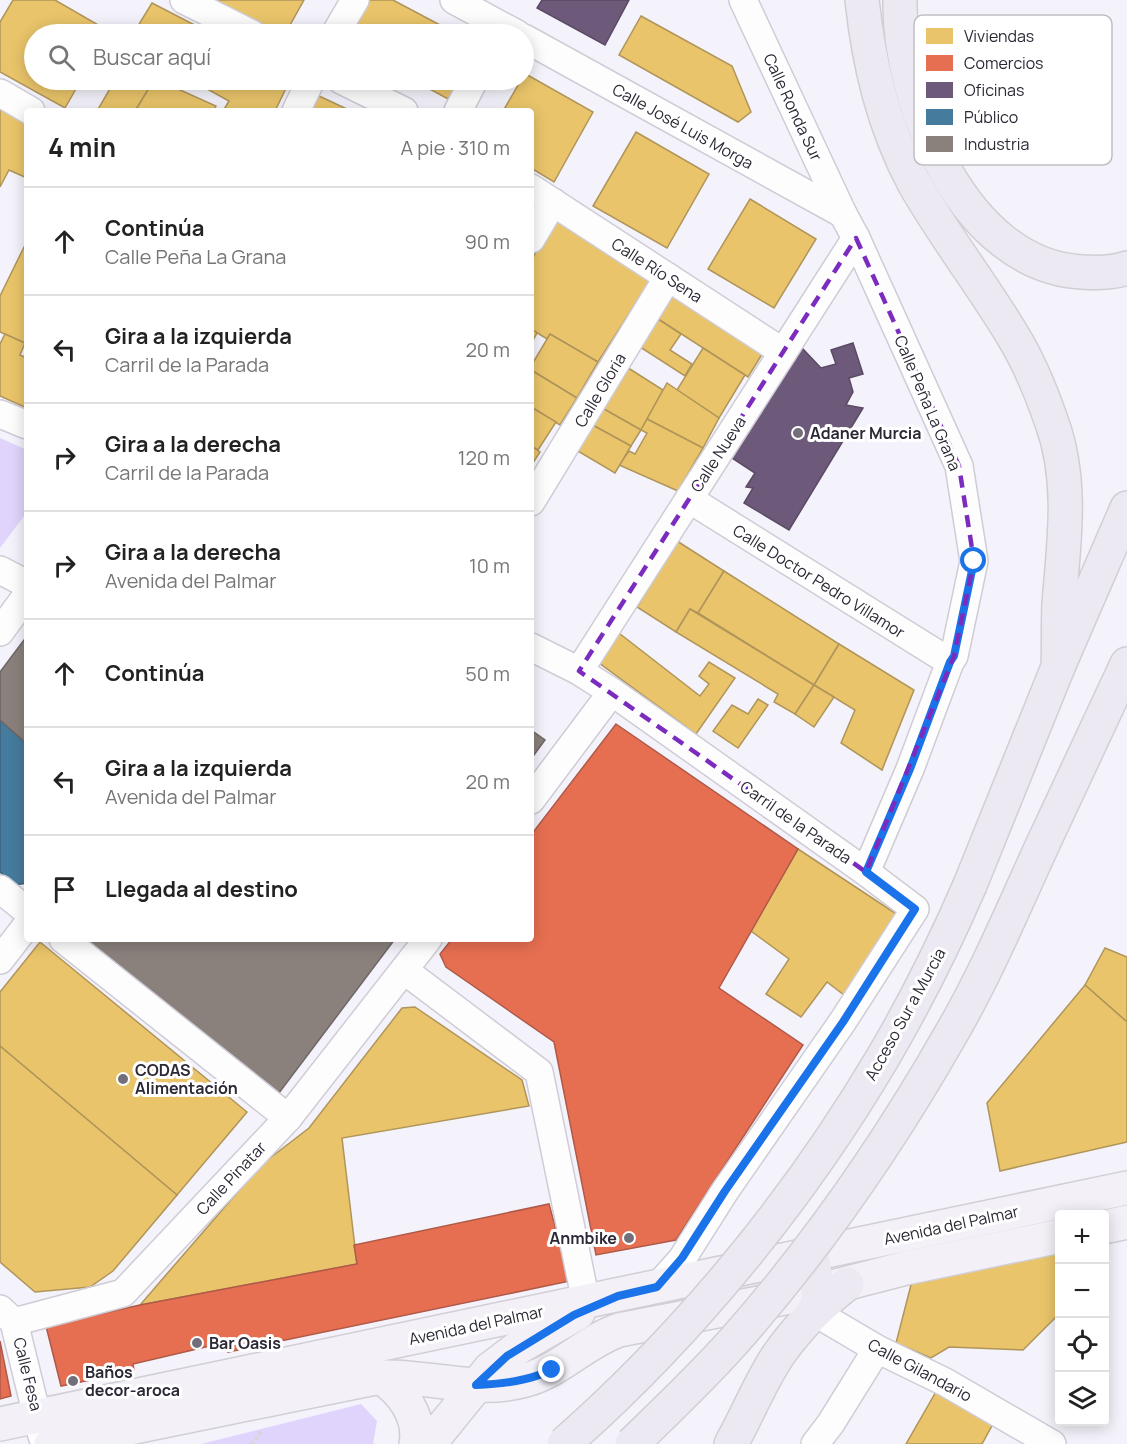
<!DOCTYPE html>
<html lang="es">
<meta charset="utf-8">
<style>
body{margin:0;font-family:Manrope,sans-serif;background:#f6f6f6;color:#222}
.controls{position:absolute;right:18px;bottom:18px;display:grid;overflow:hidden;border-radius:6px;box-shadow:0 3px 15px #0003}
.controls button{width:54px;height:54px;display:grid;place-items:center;padding:0;border:0;border-bottom:2px solid #e0e0e0;background:#fff;color:#222;font:30px sans-serif}
.stop{position:absolute;width:18px;height:18px;margin:-14px;border:4px solid #1a73e8;border-radius:50%;background:#fff}
.stop.end{background:#1a73e8;border-color:#fff;box-shadow:0 2px 6px #0008}
.list{margin:0;padding:0;list-style:none}
h2{display:flex;justify-content:space-between;align-items:center;height:78px;margin:0;padding:0 24px;font-size:26px}
h2 small{font-size:20px;font-weight:400;color:#767676}
.list li{display:grid;grid-template-columns:39px 1fr auto;gap:18px;align-items:center;box-sizing:border-box;height:108px;padding:0 24px;border-top:2px solid #e0e0e0}
.list b{display:block;font-size:22px;white-space:nowrap}
.list p{margin:0;font-size:20px;white-space:nowrap;color:#767676}
.list em{font-size:20px;font-style:normal;color:#767676}
.icon{flex:none;width:33px;height:33px;fill:none;stroke:currentColor;stroke-width:2;stroke-linecap:round;stroke-linejoin:round}
.map{position:relative;flex:none;width:1127px;height:1444px;overflow:hidden}
.search{position:absolute;background:#fff;box-shadow:0 3px 15px #0003;left:24px;top:24px;width:510px;height:66px;display:flex;align-items:center;gap:15px;box-sizing:border-box;padding:0 21px;border-radius:33px;color:#767676;font-size:22px}
.panel{position:absolute;background:#fff;box-shadow:0 3px 15px #0003;left:24px;top:108px;width:510px;height:834px;border-radius:6px}
.map>svg:first-child{display:block}
.green{fill:#e1d4fc}
.homes{fill:#e9c46a;stroke:#b0955a;stroke-width:1.5}
.shops{fill:#e76f51;stroke:#af5a49;stroke-width:1.5}
.offices{fill:#6d597a;stroke:#5a4a65;stroke-width:1.5}
.public{fill:#457b9d;stroke:#3e627e;stroke-width:1.5}
.industry{fill:#8a817c;stroke:#6e6667;stroke-width:1.5}
.lines{fill:none;stroke-linecap:round;stroke-linejoin:round}
.minor-casing{stroke:#cfccd6;stroke-width:30}
.major-casing{stroke:#d1cfd5;stroke-width:36}
.highway-casing{stroke:#d1cfd5;stroke-width:36}
.path{stroke:#d6d6d8;stroke-width:4;stroke-dasharray:3 3;stroke-linecap:butt}
.minor{stroke:#fdfdfe;stroke-width:27}
.major{stroke:#f3f1f7;stroke-width:33}
.highway{stroke:#ece9f3;stroke-width:33}
.highway-bridge-casing{stroke:#d1cfd5;stroke-width:36;stroke-linecap:butt}
.highway-bridge{stroke:#ece9f3;stroke-width:33}
.route{stroke:#1a73e8;stroke-width:8}
.marked{fill:none;stroke:#7b2cbf;stroke-width:4.5;stroke-dasharray:12 8;stroke-linejoin:round}
.poi-dot{fill:#726f7a;stroke:#fff;stroke-width:2}
.labels{text-anchor:middle;stroke-width:6;stroke-linejoin:round;paint-order:stroke}
.street-label{font-size:16px;fill:#2c2835;stroke:#fff}
.poi-label{font-size:16px;font-weight:bold;fill:#2c2835;stroke:#fff;text-anchor:start}
.key{fill:#fff;stroke:#c0bec2;stroke-width:1.5}
.key-label{font-size:16px;fill:#2c2835}
</style>
<div class="map">
<svg width="1127" height="1444" viewBox="0 0 1127 1444">
<rect width="100%" height="100%" fill="#f4f2fa"/>
<g class="green">
<polygon points="0,438 27,450 27,512 0,548"/>
<polygon points="361,1404 377,1421 373,1444 201,1444"/>
</g>
<g class="homes">
<polygon points="13,0 55,0 107,30 105,34 34,34 34,80 81,80 65,108 0,72 0,22"/>
<polygon points="208,0 304,0 285,34 271,34"/>
<polygon points="365,0 393,0 457,34 346,34"/>
<polygon points="152,3 212,34 133,34"/>
<polygon points="641,16 732,66 751,112 738,122 619,55"/>
<polygon points="524,73 593,112 554,182 531,168 531,111 503,111 521,80 524,80"/>
<polygon points="115,80 154,80 135,111 97,111"/>
<polygon points="154,80 158,80 216,106 213,111 135,111"/>
<polygon points="191,80 290,80 275,111 223,111 229,101"/>
<polygon points="413,80 461,80 450,100"/>
<polygon points="317,95 351,111 309,111"/>
<polygon points="0,105 27,120 27,178 9,170 0,187"/>
<polygon points="636,132 709,174 667,248 593,206"/>
<polygon points="750,199 816,239 774,308 708,269"/>
<polygon points="557,215 652,278 598,362 550,334 547,339 531,329 531,261"/>
<polygon points="27,241 27,344 0,332 0,296"/>
<polygon points="672,291 764,351 748,377 655,317"/>
<polygon points="655,317 681,334 670,350 692,364 685,376 637,345"/>
<polygon points="531,329 537,333 531,344"/>
<polygon points="5,334 25,343 20,355 27,358 27,408 0,396 0,344"/>
<polygon points="550,334 598,362 577,398 531,370 531,366"/>
<polygon points="703,348 745,375 719,418 677,390"/>
<polygon points="622,364 663,390 641,430 595,404"/>
<polygon points="531,370 577,398 560,425 531,407"/>
<polygon points="667,383 719,418 703,448 647,419"/>
<polygon points="597,405 641,430 631,446 587,422"/>
<polygon points="531,407 556,422 538,450 531,446"/>
<polygon points="647,419 703,448 678,491 619,465 629,451 635,454 647,433 641,430"/>
<polygon points="587,422 631,446 615,473 571,447"/>
<polygon points="531,446 540,452 531,466"/>
<polygon points="677,541 724,571 698,613 690,609 676,632 637,607"/>
<polygon points="724,571 839,644 814,685 698,613"/>
<polygon points="690,609 814,685 795,714 774,702 778,694 676,632"/>
<polygon points="615,630 700,696 709,684 699,676 709,662 735,678 696,734 595,660"/>
<polygon points="839,644 914,690 882,770 841,743 855,710 814,685"/>
<polygon points="814,685 834,697 814,727 795,714"/>
<polygon points="758,699 768,705 738,748 713,731 732,705 748,714"/>
<polygon points="798,849 898,915 844,995 827,982 801,1017 766,994 789,959 751,931"/>
<polygon points="40,942 247,1112 177,1195 0,1046 0,992"/>
<polygon points="1105,948 1127,957 1127,1022 1085,985"/>
<polygon points="1085,985 1127,1022 1127,1142 1000,1171 987,1103"/>
<polygon points="415,1007 522,1080 529,1106 342,1138 357,1264 140,1305 261,1165 309,1128 402,1008"/>
<polygon points="0,1046 177,1195 113,1271 90,1287 35,1292 0,1262"/>
<polygon points="1056,1253 1060,1266 1060,1313 1023,1350 949,1347 931,1358 896,1343 912,1281"/>
<polygon points="937,1390 994,1422 982,1444 906,1444"/>
</g>
<g class="shops">
<polygon points="616,724 798,849 719,988 803,1045 676,1240 596,1255 554,1042 446,967 440,954 452,939 531,939 531,835"/>
<polygon points="549,1204 570,1281 228,1352 227,1342 133,1364 134,1371 61,1386 46,1326 140,1305 357,1264 354,1245"/>
<polygon points="0,1341 11,1396 0,1399"/>
</g>
<g class="offices">
<polygon points="542,0 629,0 605,45 537,8"/>
<polygon points="853,343 863,374 849,378 853,392 846,405 863,408 789,530 744,503 753,488 746,487 755,473 732,458 802,348 821,368 836,364 831,350"/>
</g>
<polygon class="public" points="0,720 27,744 27,883 15,885 0,872"/>
<g class="industry">
<polygon points="27,636 27,744 0,720 0,672"/>
<polygon points="531,730 545,740 531,759"/>
<polygon points="84,939 395,939 279,1093"/>
</g>
<g class="lines">
<defs>
<g id="minor">
<polyline points="184,0 252,34"/>
<polyline points="454,0 517,34"/>
<polyline points="743,0 843,214 856,238 959,466 974,561 954,656 950,662 910,769 866,872"/>
<polyline points="335,34 355,0"/>
<polyline points="524,38 843,214"/>
<polyline points="341,80 404,111"/>
<polyline points="0,93 31,111"/>
<polyline points="296,111 311,80"/>
<polyline points="458,111 474,80"/>
<polyline points="531,188 783,352"/>
<polyline points="531,239 553,202"/>
<polyline points="0,414 27,425"/>
<polyline points="689,499 950,662"/>
<polyline points="531,502 668,277"/>
<polyline points="0,570 27,584"/>
<polyline points="0,632 27,595"/>
<polyline points="531,647 579,671 612,692 866,872 915,909 843,1021 725,1191 682,1259 657,1287"/>
<polyline points="579,671 856,238"/>
<polyline points="531,800 612,692"/>
<polyline points="0,889 27,911"/>
<polyline points="63,939 288,1118"/>
<polyline points="0,960 27,925"/>
<polyline points="405,971 539,1072 586,1302"/>
<polyline points="799,1303 877,1349 945,1382 1052,1444"/>
<polyline points="0,1309 14,1322 42,1436"/>
<polyline points="14,1322 123,1293 288,1118 428,939"/>
<polyline points="815,1444 831,1423 877,1349"/>
</g>
<g id="major">
<polyline points="1104,1227 1127,1222"/>
<path d="M380,1377c22,13 41,40 36,67"/>
<polyline points="0,1424 1127,1188"/>
<path d="M51,1444l329,-67c49,-2 98,17 146,3 35,-10 59,-38 93,-50l186,-36 101,-26 154,-32"/>
<polyline points="429,1444 490,1369 519,1347 578,1313"/>
</g>
<g id="highway">
<path d="M862,0c7,64 21,125 52,183 30,53 68,101 99,153 16,26 29,58 39,87 21,58 12,120 7,180 -1,21 0,43 -1,64"/>
<path d="M900,0c-2,102 64,266 182,272 14,1 31,1 45,-4"/>
<polyline points="1042,846 1127,664"/>
<polyline points="970,885 1058,667 1127,508"/>
<polyline points="812,1255 819,1297 814,1312"/>
<path d="M731,1444c17,-30 29,-62 48,-90 19,-27 42,-50 68,-70"/>
</g>
</defs>
<use href="#minor" class="minor-casing"/>
<use href="#major" class="major-casing"/>
<use href="#highway" class="highway-casing"/>
<polyline class="path" points="252,1444 262,1430"/>
<use href="#minor" class="minor"/>
<use href="#major" class="major"/>
<use href="#highway" class="highway"/>
<defs>
<g id="highway-bridge">
<path d="M564,1444c123,-108 234,-243 318,-385 33,-56 62,-114 88,-174"/>
<path d="M632,1444c35,-34 70,-67 102,-103 83,-94 155,-198 217,-307 35,-60 62,-125 91,-188"/>
</g>
</defs>
<use href="#highway-bridge" class="highway-bridge-casing"/>
<use href="#highway-bridge" class="highway-bridge"/>
</g>
<g class="lines">
<path class="route" d="M552,1370c-25,11 -49,14 -76,15l31,-29 67,-41 44,-19 39,-9 25,-29 43,-67 118,-169 72,-113 -49,-37 44,-103 40,-107 4,-6 20,-95"/>
</g>
<path class="marked" d="M856,238l103,228 15,95 -20,95 -88,216 -287,-201z"/>
<g class="poi-dot">
<circle cx="798" cy="433" r="6"/>
<circle cx="123" cy="1079" r="6"/>
<circle cx="629" cy="1238" r="6"/>
<circle cx="197" cy="1343" r="6"/>
<circle cx="73" cy="1381" r="6"/>
</g>
<g class="labels">
<g class="street-label">
<text transform="translate(793 107) rotate(65)" y="6">Calle Ronda Sur</text>
<text transform="translate(683 126) rotate(29)" y="6">Calle José Luis Morga</text>
<text transform="translate(657 270) rotate(33)" y="6">Calle Río Sena</text>
<text transform="translate(600 390) rotate(-59)" y="6">Calle Gloria</text>
<text transform="translate(928 403) rotate(67)" y="6">Calle Peña La Grana</text>
<text transform="translate(718 454) rotate(-57)" y="6">Calle Nueva</text>
<text transform="translate(819 581) rotate(32)" y="6">Calle Doctor Pedro Villamor</text>
<text transform="translate(796 822) rotate(35)" y="6">Carril de la Parada</text>
<text transform="translate(905 1014) rotate(-61)" y="6">Acceso Sur a Murcia</text>
<text transform="translate(231 1178) rotate(-47)" y="6">Calle Pinatar</text>
<text transform="translate(951 1225) rotate(-12)" y="6">Avenida del Palmar</text>
<text transform="translate(476 1325) rotate(-12)" y="6">Avenida del Palmar</text>
<text transform="translate(920 1370) rotate(28)" y="6">Calle Gilandario</text>
<text transform="translate(28 1374) rotate(76)" y="6">Calle Fesa</text>
</g>
<g class="poi-label">
<text x="810" y="439">Adaner Murcia</text>
<text x="135" y="1076">CODAS<tspan x="135" dy="18">Alimentación</tspan></text>
<text x="617" y="1244" text-anchor="end">Anmbike</text>
<text x="209" y="1349">Bar Oasis</text>
<text x="85" y="1378">Baños<tspan x="85" dy="18">decor-aroca</tspan></text>
</g>
</g>
<rect x="914" y="15" width="198" height="150" rx="9" class="key"/>
<rect x="926" y="28" width="27" height="16" fill="#e9c46a"/>
<rect x="926" y="55" width="27" height="16" fill="#e76f51"/>
<rect x="926" y="82" width="27" height="16" fill="#6d597a"/>
<rect x="926" y="109" width="27" height="16" fill="#457b9d"/>
<rect x="926" y="136" width="27" height="16" fill="#8a817c"/>
<g class="key-label">
<text x="964" y="42">Viviendas</text>
<text x="964" y="69">Comercios</text>
<text x="964" y="96">Oficinas</text>
<text x="964" y="123">Público</text>
<text x="964" y="150">Industria</text>
</g>
</svg>
<div class="controls">
<button>+</button>
<button>−</button>
<button><svg class="icon" aria-label="locate" viewBox="0 0 24 24"><circle cx="12" cy="12" r="6"/><path d="M12 2v4M12 18v4M2 12h4M18 12h4"/></svg></button>
<button><svg class="icon" aria-label="layers" viewBox="0 0 24 24"><path d="M12 4l9 5-9 5-9-5zM3 14l9 5 9-5"/></svg></button>
</div>
<div class="stop" style="left:974px;top:561px"></div>
<div class="stop end" style="left:552px;top:1370px"></div>
<div class="search"><svg class="icon" aria-label="search" viewBox="0 0 24 24"><circle cx="10" cy="10" r="6"/><path d="M15 15l6 6"/></svg>Buscar aquí</div>
<section class="panel">
<h2>4 min<small>A pie · 310 m</small></h2>
<ul class="list">
<li><svg class="icon" aria-label="ahead" viewBox="0 0 24 24"><path d="M12 20V5M6 11l6-6 6 6"/></svg><div><b>Continúa</b><p>Calle Peña La Grana</p></div><em>90 m</em></li>
<li><svg class="icon" aria-label="left" viewBox="0 0 24 24"><path d="M17 20v-9H6M10 6l-5 5 5 5"/></svg><div><b>Gira a la izquierda</b><p>Carril de la Parada</p></div><em>20 m</em></li>
<li><svg class="icon" aria-label="right" viewBox="0 0 24 24"><path d="M7 20v-9h11M14 6l5 5-5 5"/></svg><div><b>Gira a la derecha</b><p>Carril de la Parada</p></div><em>120 m</em></li>
<li><svg class="icon" aria-label="right" viewBox="0 0 24 24"><path d="M7 20v-9h11M14 6l5 5-5 5"/></svg><div><b>Gira a la derecha</b><p>Avenida del Palmar</p></div><em>10 m</em></li>
<li><svg class="icon" aria-label="ahead" viewBox="0 0 24 24"><path d="M12 20V5M6 11l6-6 6 6"/></svg><div><b>Continúa</b></div><em>50 m</em></li>
<li><svg class="icon" aria-label="left" viewBox="0 0 24 24"><path d="M17 20v-9H6M10 6l-5 5 5 5"/></svg><div><b>Gira a la izquierda</b><p>Avenida del Palmar</p></div><em>20 m</em></li>
<li><svg class="icon" aria-label="arrive" viewBox="0 0 24 24"><path d="M6 21V4h12l-3 4 3 4H6"/></svg><div><b>Llegada al destino</b></div></li>
</ul>
</section>
</div>
